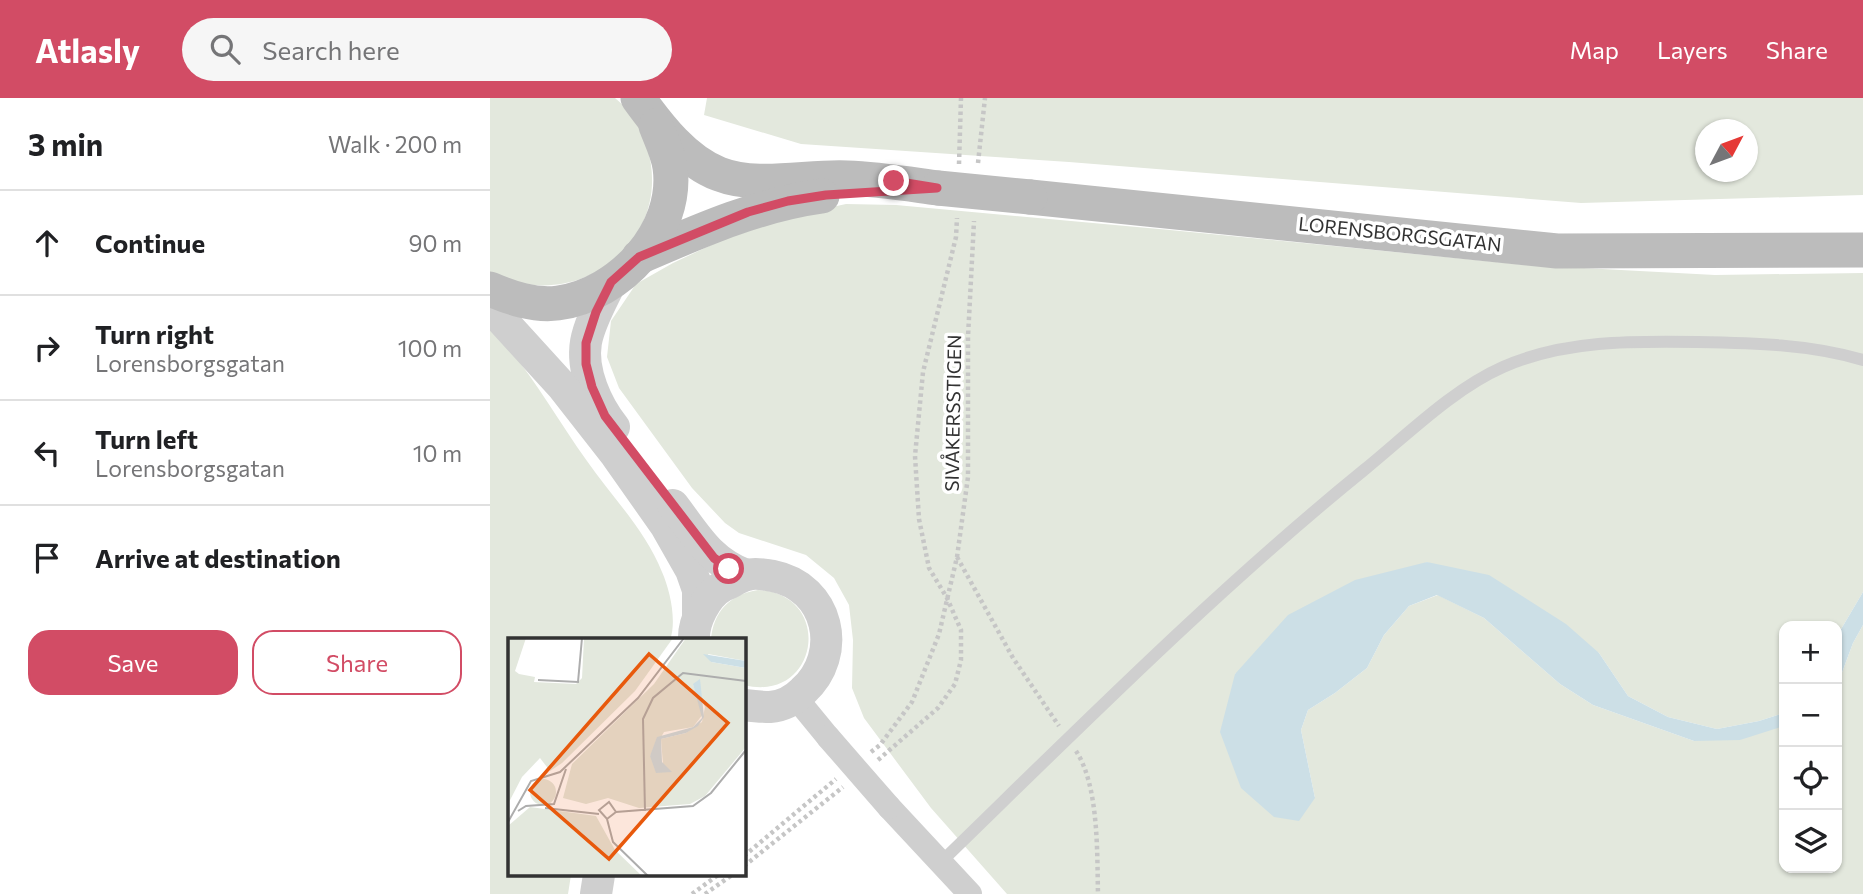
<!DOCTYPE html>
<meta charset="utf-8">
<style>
body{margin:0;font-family:Commissioner,sans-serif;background:#f6f6f6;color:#202124}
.controls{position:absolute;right:21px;bottom:21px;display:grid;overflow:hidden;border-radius:14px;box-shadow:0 2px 5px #0004}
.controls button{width:63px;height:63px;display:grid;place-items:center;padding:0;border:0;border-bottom:2px solid #e0e0e0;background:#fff;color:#202124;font:35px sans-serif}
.compass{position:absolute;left:1205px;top:21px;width:63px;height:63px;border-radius:50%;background:#fff;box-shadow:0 2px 5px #0004;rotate:49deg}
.stop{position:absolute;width:21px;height:21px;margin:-16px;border:5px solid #d24c65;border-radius:50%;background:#fff}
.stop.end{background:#d24c65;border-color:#fff;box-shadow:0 2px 7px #0008}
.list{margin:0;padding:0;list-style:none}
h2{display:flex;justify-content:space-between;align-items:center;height:91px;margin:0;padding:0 28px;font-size:30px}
h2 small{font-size:23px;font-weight:400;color:#757577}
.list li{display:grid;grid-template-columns:46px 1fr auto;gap:21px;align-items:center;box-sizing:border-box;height:105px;padding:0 28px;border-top:2px solid #e0e0e0}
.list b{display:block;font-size:26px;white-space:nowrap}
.list p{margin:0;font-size:23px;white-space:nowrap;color:#757577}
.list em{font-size:23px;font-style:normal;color:#757577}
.actions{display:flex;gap:14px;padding:21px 28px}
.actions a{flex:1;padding:16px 0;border:2px solid #d24c65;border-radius:21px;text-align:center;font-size:24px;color:#d24c65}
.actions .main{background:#d24c65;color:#fff}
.icon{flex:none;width:38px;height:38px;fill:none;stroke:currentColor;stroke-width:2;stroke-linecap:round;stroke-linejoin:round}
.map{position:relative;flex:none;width:1373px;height:796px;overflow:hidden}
header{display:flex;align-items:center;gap:42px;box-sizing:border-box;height:98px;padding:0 35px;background:#d24c65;color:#fff}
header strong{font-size:33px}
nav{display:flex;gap:38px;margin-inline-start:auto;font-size:24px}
.search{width:490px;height:63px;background:#f6f6f6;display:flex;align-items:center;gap:18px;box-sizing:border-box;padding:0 24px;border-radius:38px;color:#757577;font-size:26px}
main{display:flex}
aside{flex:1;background:#fff}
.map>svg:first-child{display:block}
.green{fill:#e3e8dd;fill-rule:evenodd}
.water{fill:#ccdfe6}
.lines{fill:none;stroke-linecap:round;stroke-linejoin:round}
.path{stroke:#c6c6c6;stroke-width:4.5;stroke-dasharray:3.5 3.5;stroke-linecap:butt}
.service{stroke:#cfcfcf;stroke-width:12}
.minor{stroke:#cfcfcf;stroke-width:24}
.tertiary{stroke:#cfcfcf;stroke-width:32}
.secondary{stroke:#bcbcbc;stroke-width:35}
.minor-bridge{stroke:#cfcfcf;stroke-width:24}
.secondary-bridge{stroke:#bcbcbc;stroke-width:35}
.route{stroke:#d24c65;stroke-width:9}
.labels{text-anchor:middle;stroke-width:7;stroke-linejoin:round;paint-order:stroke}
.street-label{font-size:19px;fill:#323232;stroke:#fff}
.inset-road{fill:none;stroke:#adadad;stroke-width:2}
.view{fill:#e8590c;fill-opacity:0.15;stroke:#e8590c;stroke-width:3.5}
.inset-edge{fill:none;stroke:#323232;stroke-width:3.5}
</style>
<header>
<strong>Atlasly</strong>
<div class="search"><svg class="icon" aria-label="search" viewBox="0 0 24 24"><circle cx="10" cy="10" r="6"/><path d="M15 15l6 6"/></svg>Search here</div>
<nav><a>Map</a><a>Layers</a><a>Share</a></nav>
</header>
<main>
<aside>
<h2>3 min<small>Walk · 200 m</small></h2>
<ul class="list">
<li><svg class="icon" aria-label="ahead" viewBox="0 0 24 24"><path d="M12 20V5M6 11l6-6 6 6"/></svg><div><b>Continue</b></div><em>90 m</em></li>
<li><svg class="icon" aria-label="right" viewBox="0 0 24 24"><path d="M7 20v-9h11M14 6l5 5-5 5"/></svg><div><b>Turn right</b><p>Lorensborgsgatan</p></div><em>100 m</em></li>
<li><svg class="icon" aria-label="left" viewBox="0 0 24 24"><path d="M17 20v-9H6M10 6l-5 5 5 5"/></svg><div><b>Turn left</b><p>Lorensborgsgatan</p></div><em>10 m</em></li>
<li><svg class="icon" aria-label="arrive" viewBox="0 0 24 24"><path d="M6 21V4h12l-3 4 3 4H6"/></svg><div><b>Arrive at destination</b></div></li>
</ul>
<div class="actions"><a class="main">Save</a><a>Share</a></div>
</aside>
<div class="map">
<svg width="1373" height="796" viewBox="0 0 1373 796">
<rect width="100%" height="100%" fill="#fff"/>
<g class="green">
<path d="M0,0h125c15,12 26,30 32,49 29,95 -72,170 -157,125z"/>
<path d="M217,0h1156v97l-282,8 -512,-41 -268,-18 -97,-29zM1216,32h42v42h-42z"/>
<polygon points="356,106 406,107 680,132 1037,167 1225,177 1373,175 1373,494 1347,538 1347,528 1294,528 1294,615 1269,623 1227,631 1178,619 1138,598 1109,555 937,464 745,576 825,700 811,632 818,612 845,595 877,570 894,537 919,508 948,497 994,520 1070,586 1103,607 1204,643 1294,628 1294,770 1347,770 1347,588 1363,545 1373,527 1373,796 517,796 441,710 374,620 362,590 363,542 359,507 344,480 316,457 249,435 235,425 202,390 129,290 117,259 121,223 146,186 183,165 268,125"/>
<path d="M0,228c38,41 65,90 97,135 25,36 59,70 75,111 8,18 15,49 8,68h-161v235h62l-3,19h-78z"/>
<path d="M268,492c77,4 61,114 -14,95v-45h-33c2,-28 19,-46 47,-50z"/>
</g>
<g class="water">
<polygon points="937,464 999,477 1076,526 1109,555 1138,598 1178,619 1227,631 1269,623 1294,615 1294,628 1250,642 1204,643 1103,607 1070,586 994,520 947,497 919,508 894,537 877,570 845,595 818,612 811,632 825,700 809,723 784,719 751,690 730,634 745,576 798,517 865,482"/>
<polygon points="1373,494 1373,527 1363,545 1347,588 1347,538"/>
</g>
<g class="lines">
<g class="path">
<polyline points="488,65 495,0"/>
<polyline points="469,66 471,0"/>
<polyline points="467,459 523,560 569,628"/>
<path d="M586,653c23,35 21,102 22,143"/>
<polyline points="381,654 390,647 422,604 449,536 467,459 478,379 478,239 484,123"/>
<polyline points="388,662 448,610 465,586 471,562 471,532 457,500 439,470 429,421 425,358 433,274 466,139 467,120"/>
<polyline points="254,758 346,681"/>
<polyline points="254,768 353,689"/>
<polyline points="202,796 228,777"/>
<polyline points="215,796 242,777"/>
</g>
<path class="service" d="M451,764c138,-134 274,-271 423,-392 43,-35 89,-81 139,-103 61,-27 129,-26 194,-25 56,1 112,2 166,18"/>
<g class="minor">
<polyline points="306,600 338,639"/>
<polyline points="399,709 480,796"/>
</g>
<g class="tertiary">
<path d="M121,184c-9,19 -21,39 -25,60 -5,29 11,64 28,85"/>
<polyline points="0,209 72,288 126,357 176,428 201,472 208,492 208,518"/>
<path d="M183,407c23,30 36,56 73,70"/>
<path d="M204,542c-1,-18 12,-45 29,-54 8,-3 16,-9 24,-11 9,-3 18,0 26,1 56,11 71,78 30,115 -8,8 -20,15 -33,16 -8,0 -18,-1 -26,-2"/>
<polyline points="106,796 109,777"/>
</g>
<g class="secondary">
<path d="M148,0c21,29 47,63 81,76 38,15 88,2 128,4 31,1 61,6 91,10"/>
<polyline points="540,99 1067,153 1373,152"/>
<path d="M149,159c60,-26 118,-52 183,-61"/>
<path d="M0,191c21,9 44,17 68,14 62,-8 121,-72 112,-136 -2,-14 -9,-28 -14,-41"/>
</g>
<polyline class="minor-bridge" points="338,639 399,709"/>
<polyline class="secondary-bridge" points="448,90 540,99"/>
</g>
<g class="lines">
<polyline class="route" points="239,471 224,460 115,318 102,289 96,266 96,245 106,214 121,184 149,159 258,114 298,103 336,97 447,90 404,83"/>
</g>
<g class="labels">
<g class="street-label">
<text transform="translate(910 136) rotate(6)" y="7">LORENSBORGSGATAN</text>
<text transform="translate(463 315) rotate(-89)" y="7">SIVÅKERSSTIGEN</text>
</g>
</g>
<g transform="translate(18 540)">
<rect width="238" height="238" fill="#fff"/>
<path d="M0,0h18l-11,33 4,3 16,3 -1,5 42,2 6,-6 2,-40h89l-38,53 -73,72 -12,8 -10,-13 -18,19 -14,27zM178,0h60v23l-38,-7 3,8 35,6v79l-41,49 -15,8 -51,4 -31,-10 -22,6 -23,-6 9,-34 82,-80zM185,46l12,23 -3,15 -16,11 -25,6 2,25 -13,-8 14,-24 29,-5 10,-13zM22 154a13 13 0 1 1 26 0a13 13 0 1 1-26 0ZM22,169l66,9 19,34 27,26h-134v-50z" fill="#e3e8dd" fill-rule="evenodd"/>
<path d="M195,16l43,7v7l-35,-6zM192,41l4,38 -6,9 -12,7 -25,6 1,23 10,10 -16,1 -6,-17 7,-19 36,-10 9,-9 -9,-34z" fill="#ccdfe6"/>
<path class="inset-road" d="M30,42l40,2 4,-44M37,170l54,6M10,173l8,-5 28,-2 12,-35M137,173l-2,-92 10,-21 30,-25 63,8M108,174l-7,-10 -10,8 8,9 9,-7 77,-6 18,-13 35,-43M99,181l6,23 35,34M0,184l23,-41 29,-9 78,-74 46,-60"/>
<path class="view" d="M141,16l79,69 -119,136 -79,-69z"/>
<rect width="238" height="238" class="inset-edge"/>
</g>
</svg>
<div class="controls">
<button>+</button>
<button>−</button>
<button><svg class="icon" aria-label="locate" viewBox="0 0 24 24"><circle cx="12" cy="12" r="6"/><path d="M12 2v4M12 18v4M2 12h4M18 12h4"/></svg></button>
<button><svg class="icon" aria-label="layers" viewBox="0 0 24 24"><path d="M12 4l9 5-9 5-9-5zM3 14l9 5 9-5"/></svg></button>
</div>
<svg class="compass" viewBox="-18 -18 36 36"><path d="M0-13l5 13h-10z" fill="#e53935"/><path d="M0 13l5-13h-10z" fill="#757577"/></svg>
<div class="stop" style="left:239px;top:471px"></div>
<div class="stop end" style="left:404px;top:83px"></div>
</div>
</main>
